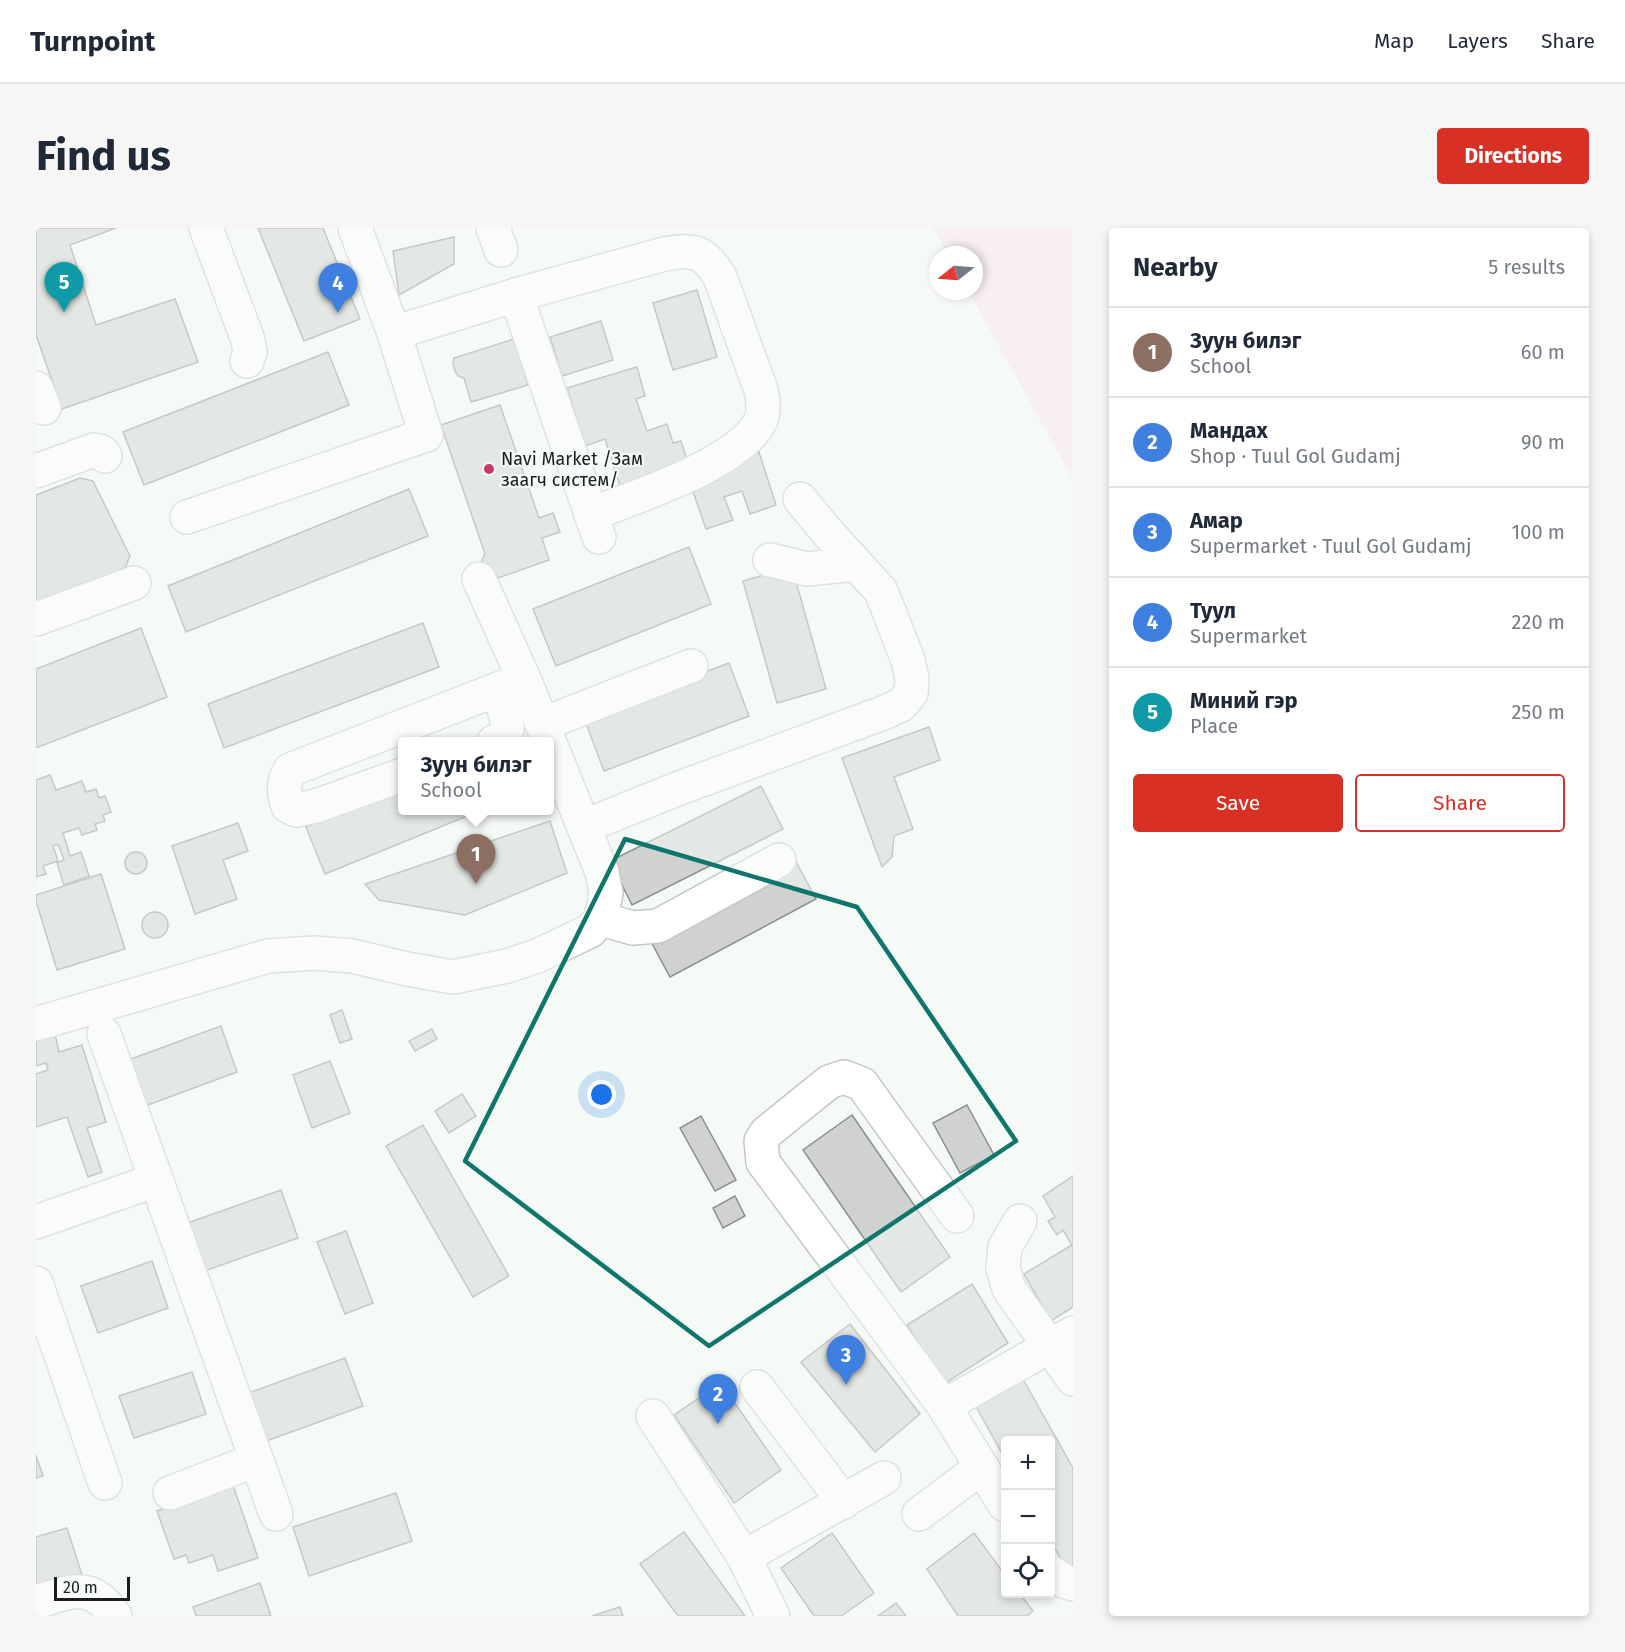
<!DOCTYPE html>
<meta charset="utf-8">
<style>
body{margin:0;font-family:"Fira Sans",sans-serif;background:#f6f6f7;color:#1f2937}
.controls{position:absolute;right:18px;bottom:18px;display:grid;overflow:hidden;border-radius:6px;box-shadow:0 3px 9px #0003}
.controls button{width:54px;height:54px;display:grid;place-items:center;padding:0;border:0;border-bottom:2px solid #e0e1e3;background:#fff;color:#1f2937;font:30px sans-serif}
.compass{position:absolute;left:893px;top:18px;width:54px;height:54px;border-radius:50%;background:#fff;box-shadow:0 3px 9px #0003;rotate:253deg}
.scale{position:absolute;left:18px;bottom:15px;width:76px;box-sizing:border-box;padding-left:6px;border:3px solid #1b1d1c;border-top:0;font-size:16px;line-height:21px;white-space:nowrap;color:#1b1d1c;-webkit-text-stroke:4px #f6faf6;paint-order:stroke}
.you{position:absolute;left:566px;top:867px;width:21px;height:21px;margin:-15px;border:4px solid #fff;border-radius:50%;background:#1a73e8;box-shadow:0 0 0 9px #1a73e833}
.badge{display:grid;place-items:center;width:39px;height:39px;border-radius:50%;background:#d93025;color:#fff;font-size:20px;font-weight:700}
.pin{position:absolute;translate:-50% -50px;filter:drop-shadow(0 2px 3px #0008)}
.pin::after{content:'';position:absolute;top:32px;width:21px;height:18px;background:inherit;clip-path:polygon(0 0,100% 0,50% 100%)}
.popup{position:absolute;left:362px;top:509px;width:156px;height:78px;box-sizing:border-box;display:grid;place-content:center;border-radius:6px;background:#fff;filter:drop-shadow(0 2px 4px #0005);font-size:20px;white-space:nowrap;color:#747a83}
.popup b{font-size:22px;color:#1f2937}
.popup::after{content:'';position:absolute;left:50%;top:100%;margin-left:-12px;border:12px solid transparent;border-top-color:#fff}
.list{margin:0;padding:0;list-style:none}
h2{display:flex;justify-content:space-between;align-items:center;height:78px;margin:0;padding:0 24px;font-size:26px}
h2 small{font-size:20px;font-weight:400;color:#747a83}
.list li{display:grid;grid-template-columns:39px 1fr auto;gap:18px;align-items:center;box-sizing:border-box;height:90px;padding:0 24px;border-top:2px solid #e0e1e3}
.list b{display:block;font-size:22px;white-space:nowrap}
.list p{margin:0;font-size:20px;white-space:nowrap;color:#747a83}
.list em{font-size:20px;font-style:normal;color:#747a83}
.actions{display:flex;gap:12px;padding:18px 24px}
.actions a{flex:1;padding:14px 0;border:2px solid #d93025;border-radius:6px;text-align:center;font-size:21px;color:#d93025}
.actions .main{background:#d93025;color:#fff}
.icon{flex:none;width:33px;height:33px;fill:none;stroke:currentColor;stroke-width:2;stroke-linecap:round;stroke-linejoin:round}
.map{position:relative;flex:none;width:1037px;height:1388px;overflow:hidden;border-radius:6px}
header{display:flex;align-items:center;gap:36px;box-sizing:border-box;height:84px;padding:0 30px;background:#fff;border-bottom:2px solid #e0e1e3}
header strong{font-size:28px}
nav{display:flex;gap:33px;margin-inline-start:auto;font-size:21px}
.intro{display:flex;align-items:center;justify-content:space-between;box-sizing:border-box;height:144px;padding:0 36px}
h1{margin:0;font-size:42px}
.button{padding:15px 27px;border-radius:6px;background:#d93025;color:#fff;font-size:21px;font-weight:700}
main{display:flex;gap:36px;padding:0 36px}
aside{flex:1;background:#fff;border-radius:6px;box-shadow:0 3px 9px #0003}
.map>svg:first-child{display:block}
.green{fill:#fae3e8}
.building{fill:#cfd2cf;stroke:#8c8f8d;stroke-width:1.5}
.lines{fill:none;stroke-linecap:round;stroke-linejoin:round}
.minor-casing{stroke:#c4c7c4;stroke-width:36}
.minor{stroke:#fff;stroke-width:33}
.marked{fill:none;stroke:#0f766e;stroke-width:4.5;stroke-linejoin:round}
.poi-dot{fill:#c73a6a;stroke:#f6faf6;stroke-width:2}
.labels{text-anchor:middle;stroke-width:4.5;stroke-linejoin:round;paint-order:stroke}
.poi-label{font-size:18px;fill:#1b1d1c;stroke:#f6faf6;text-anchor:start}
</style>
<header>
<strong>Turnpoint</strong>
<nav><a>Map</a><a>Layers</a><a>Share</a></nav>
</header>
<div class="intro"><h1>Find us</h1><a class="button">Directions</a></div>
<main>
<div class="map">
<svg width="1037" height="1388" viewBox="0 0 1037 1388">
<rect width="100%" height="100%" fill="#f6faf6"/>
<polygon class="green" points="897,0 1037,0 1037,251 932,63 938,63 938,27 912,27"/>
<g class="building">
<polygon points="0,0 80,0 34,17 60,97 139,71 162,134 26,181 0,107"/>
<polygon points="222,0 287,0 324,91 268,113"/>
<polygon points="418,9 418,36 363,67 357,23"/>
<polygon points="661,62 681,129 637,142 617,75"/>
<polygon points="565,93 577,132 526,148 514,109"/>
<polygon points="478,111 492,157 435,174 428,150 422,148 419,143 417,135 418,130"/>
<polygon points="292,124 313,177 108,257 87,204"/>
<polygon points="601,139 609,168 600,171 611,203 631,196 637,215 645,213 654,242 586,264 569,211 549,218 531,160"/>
<polygon points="464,177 503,290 517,285 524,304 506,310 513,332 459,351 446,340 446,332 449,326 405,197"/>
<polygon points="723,224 740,277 714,286 706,263 688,269 697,292 670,301 652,249"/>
<polygon points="44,250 57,253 94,328 88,342 0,378 0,267"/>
<polygon points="373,261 392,308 150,404 132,358"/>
<polygon points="653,319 675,376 520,438 497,381"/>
<polygon points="756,339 790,461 741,475 707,353"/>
<polygon points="387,395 403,439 188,520 172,476"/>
<polygon points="105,400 131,469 0,520 0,441"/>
<polygon points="693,435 713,488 568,543 548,490"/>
<polygon points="893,499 904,532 858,549 877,601 858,608 856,629 846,639 806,530"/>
<polygon points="14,547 20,562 46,553 50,564 60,561 63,570 69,568 75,584 67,587 69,593 59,596 61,602 46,607 43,600 27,605 34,628 45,624 53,648 28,657 21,635 28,632 22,616 17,618 22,633 7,638 10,646 0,649 0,552"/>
<polygon points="725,558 747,601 596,677 574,633"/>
<polygon points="366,560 366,582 446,582 289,646 270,599"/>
<polygon points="514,593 531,645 429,687 343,672 329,656"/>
<polygon points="202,595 212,623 187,632 201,671 159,686 136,618"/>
<circle cx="100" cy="635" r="11"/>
<polygon points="758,630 780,671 634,749 612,708"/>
<polygon points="65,646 89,721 21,742 0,673 0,667"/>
<circle cx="119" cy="697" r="13"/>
<polygon points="306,782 316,811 304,815 294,787"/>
<polygon points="185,798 201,844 101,881 84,835"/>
<polygon points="396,801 401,811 379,823 373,813"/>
<polygon points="19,806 23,824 46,817 70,894 51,900 66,944 52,949 31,889 0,899 0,846 12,842 10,835 0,838 0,812"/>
<polygon points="294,833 314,885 276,900 257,847"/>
<polygon points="426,866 440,888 413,905 399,883"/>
<polygon points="931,877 958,927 924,945 897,895"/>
<polygon points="816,887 914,1029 865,1064 767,922"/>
<polygon points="665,888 700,952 679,963 644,900"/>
<polygon points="387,897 473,1048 437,1069 350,918"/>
<polygon points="1037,948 1037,1079 1015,1093 988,1046 1036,1017 1027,1002 1021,1007 1012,993 1019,989 1007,968"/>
<polygon points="245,962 262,1010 160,1046 143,998"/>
<polygon points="699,968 709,988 687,1000 677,980"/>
<polygon points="310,1003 337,1075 309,1086 281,1014"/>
<polygon points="116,1033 132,1080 62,1105 45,1058"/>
<polygon points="936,1056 972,1115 908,1156 871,1097"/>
<polygon points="814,1096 884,1186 839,1224 765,1134"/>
<polygon points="309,1130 327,1178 222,1216 204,1168"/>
<polygon points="156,1144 170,1186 98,1210 83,1168"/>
<polygon points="984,1146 1037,1240 1037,1340 1032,1343 1014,1312 1014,1212 969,1212 969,1231 937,1173"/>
<polygon points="685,1155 745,1242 698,1275 638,1187"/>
<polygon points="0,1227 7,1248 0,1250"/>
<polygon points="197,1257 222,1330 182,1343 177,1327 153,1335 150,1327 138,1331 121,1283"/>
<polygon points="360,1265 376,1313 273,1348 257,1299"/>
<polygon points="31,1300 46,1347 0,1361 0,1309"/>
<polygon points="648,1304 709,1388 642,1388 604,1336"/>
<polygon points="796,1305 838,1365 805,1388 778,1388 745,1340"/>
<polygon points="938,1305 969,1347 969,1366 984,1366 997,1383 991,1388 922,1388 891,1341"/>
<polygon points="224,1355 235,1388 160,1388 157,1379"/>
<polygon points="860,1375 870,1388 842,1388"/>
<polygon points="584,1379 587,1388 556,1388"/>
</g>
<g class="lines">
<defs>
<g id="minor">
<polyline points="170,0 212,112 214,124 211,133"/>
<polyline points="457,0 465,22"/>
<polyline points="480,67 563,309"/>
<path d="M358,105l122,-38 148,-41c29,-5 40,-4 56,23l41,113c2,11 4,22 -1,32 -22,42 -125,75 -169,92"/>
<polyline points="0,160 8,180"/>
<polyline points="0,243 58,222 66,224 69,228"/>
<polyline points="151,289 390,207 358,105 319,0"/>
<polyline points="734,332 771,341 820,336"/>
<polyline points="0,391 98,355"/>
<polyline points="507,496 655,438"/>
<path d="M458,514l10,-4c8,-17 -1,-31 -8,-48"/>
<path d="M366,547l-86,31 -20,4 -8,-4c-5,-14 -5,-23 2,-36l234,-91"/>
<polyline points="549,598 641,561 847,485 865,477 875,465 876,451 872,432 845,363 793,306 764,271"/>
<polyline points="565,691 597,700 622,698 743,632"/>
<polyline points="0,796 232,728 278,725 316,728 371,741 417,749 471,738 501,728 554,703 565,691 570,665 566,644 488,451 443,351"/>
<polyline points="68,806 240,1286"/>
<polyline points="921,988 826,856 808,849 793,854 730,905 725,913 727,934 908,1178 969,1277"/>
<polyline points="984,993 969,1019 967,1040 973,1061 1037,1151"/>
<polyline points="0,994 120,952"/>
<polyline points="0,1055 69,1255"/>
<polyline points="721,1159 808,1274"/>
<polyline points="908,1178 1037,1105"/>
<polyline points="617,1188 708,1329"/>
<polyline points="134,1265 220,1232"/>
<polyline points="883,1286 946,1239"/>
<polyline points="1014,1344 1030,1354 1037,1356"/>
<path d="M0,1374c19,-5 44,-18 62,-4 7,4 12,12 17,18"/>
<polyline points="737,1388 708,1329 848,1250"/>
</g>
</defs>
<use href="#minor" class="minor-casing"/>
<use href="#minor" class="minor"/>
</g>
<path d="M0 0H1037V1388H0ZM589,611l232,68 159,234 -307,205 -244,-185z" fill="#f6faf6" fill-opacity=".55" fill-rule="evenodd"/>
<path class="marked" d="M589,611l232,68 159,234 -307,205 -244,-185z"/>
<circle class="poi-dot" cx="453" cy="241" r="6"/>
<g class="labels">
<g class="poi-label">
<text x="465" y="237">Navi Market /Зам<tspan x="465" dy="21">заагч систем/</tspan></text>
</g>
</g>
</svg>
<div class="controls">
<button>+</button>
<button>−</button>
<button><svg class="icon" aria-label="locate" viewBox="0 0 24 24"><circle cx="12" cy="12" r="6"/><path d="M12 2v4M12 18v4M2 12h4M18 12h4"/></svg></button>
</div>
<svg class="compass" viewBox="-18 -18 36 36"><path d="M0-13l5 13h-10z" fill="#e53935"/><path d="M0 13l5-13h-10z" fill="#747a83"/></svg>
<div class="scale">20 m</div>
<div class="you"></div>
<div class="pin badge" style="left:440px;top:656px;background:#8d6e63">1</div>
<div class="popup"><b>Зуун билэг</b>School</div>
<div class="pin badge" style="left:682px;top:1196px;background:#3f7fe0">2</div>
<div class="pin badge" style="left:810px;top:1157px;background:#3f7fe0">3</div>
<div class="pin badge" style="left:302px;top:85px;background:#3f7fe0">4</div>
<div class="pin badge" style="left:28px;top:84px;background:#0f9aa8">5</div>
</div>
<aside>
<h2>Nearby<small>5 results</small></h2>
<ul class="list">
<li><span class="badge" style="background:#8d6e63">1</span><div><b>Зуун билэг</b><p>School</p></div><em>60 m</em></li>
<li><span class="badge" style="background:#3f7fe0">2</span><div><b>Мандах</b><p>Shop · Tuul Gol Gudamj</p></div><em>90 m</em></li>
<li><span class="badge" style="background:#3f7fe0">3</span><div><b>Амар</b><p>Supermarket · Tuul Gol Gudamj</p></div><em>100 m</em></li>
<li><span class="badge" style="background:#3f7fe0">4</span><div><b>Туул</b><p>Supermarket</p></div><em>220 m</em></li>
<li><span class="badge" style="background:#0f9aa8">5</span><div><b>Миний гэр</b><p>Place</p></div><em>250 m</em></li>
</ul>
<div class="actions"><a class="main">Save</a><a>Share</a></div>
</aside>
</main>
